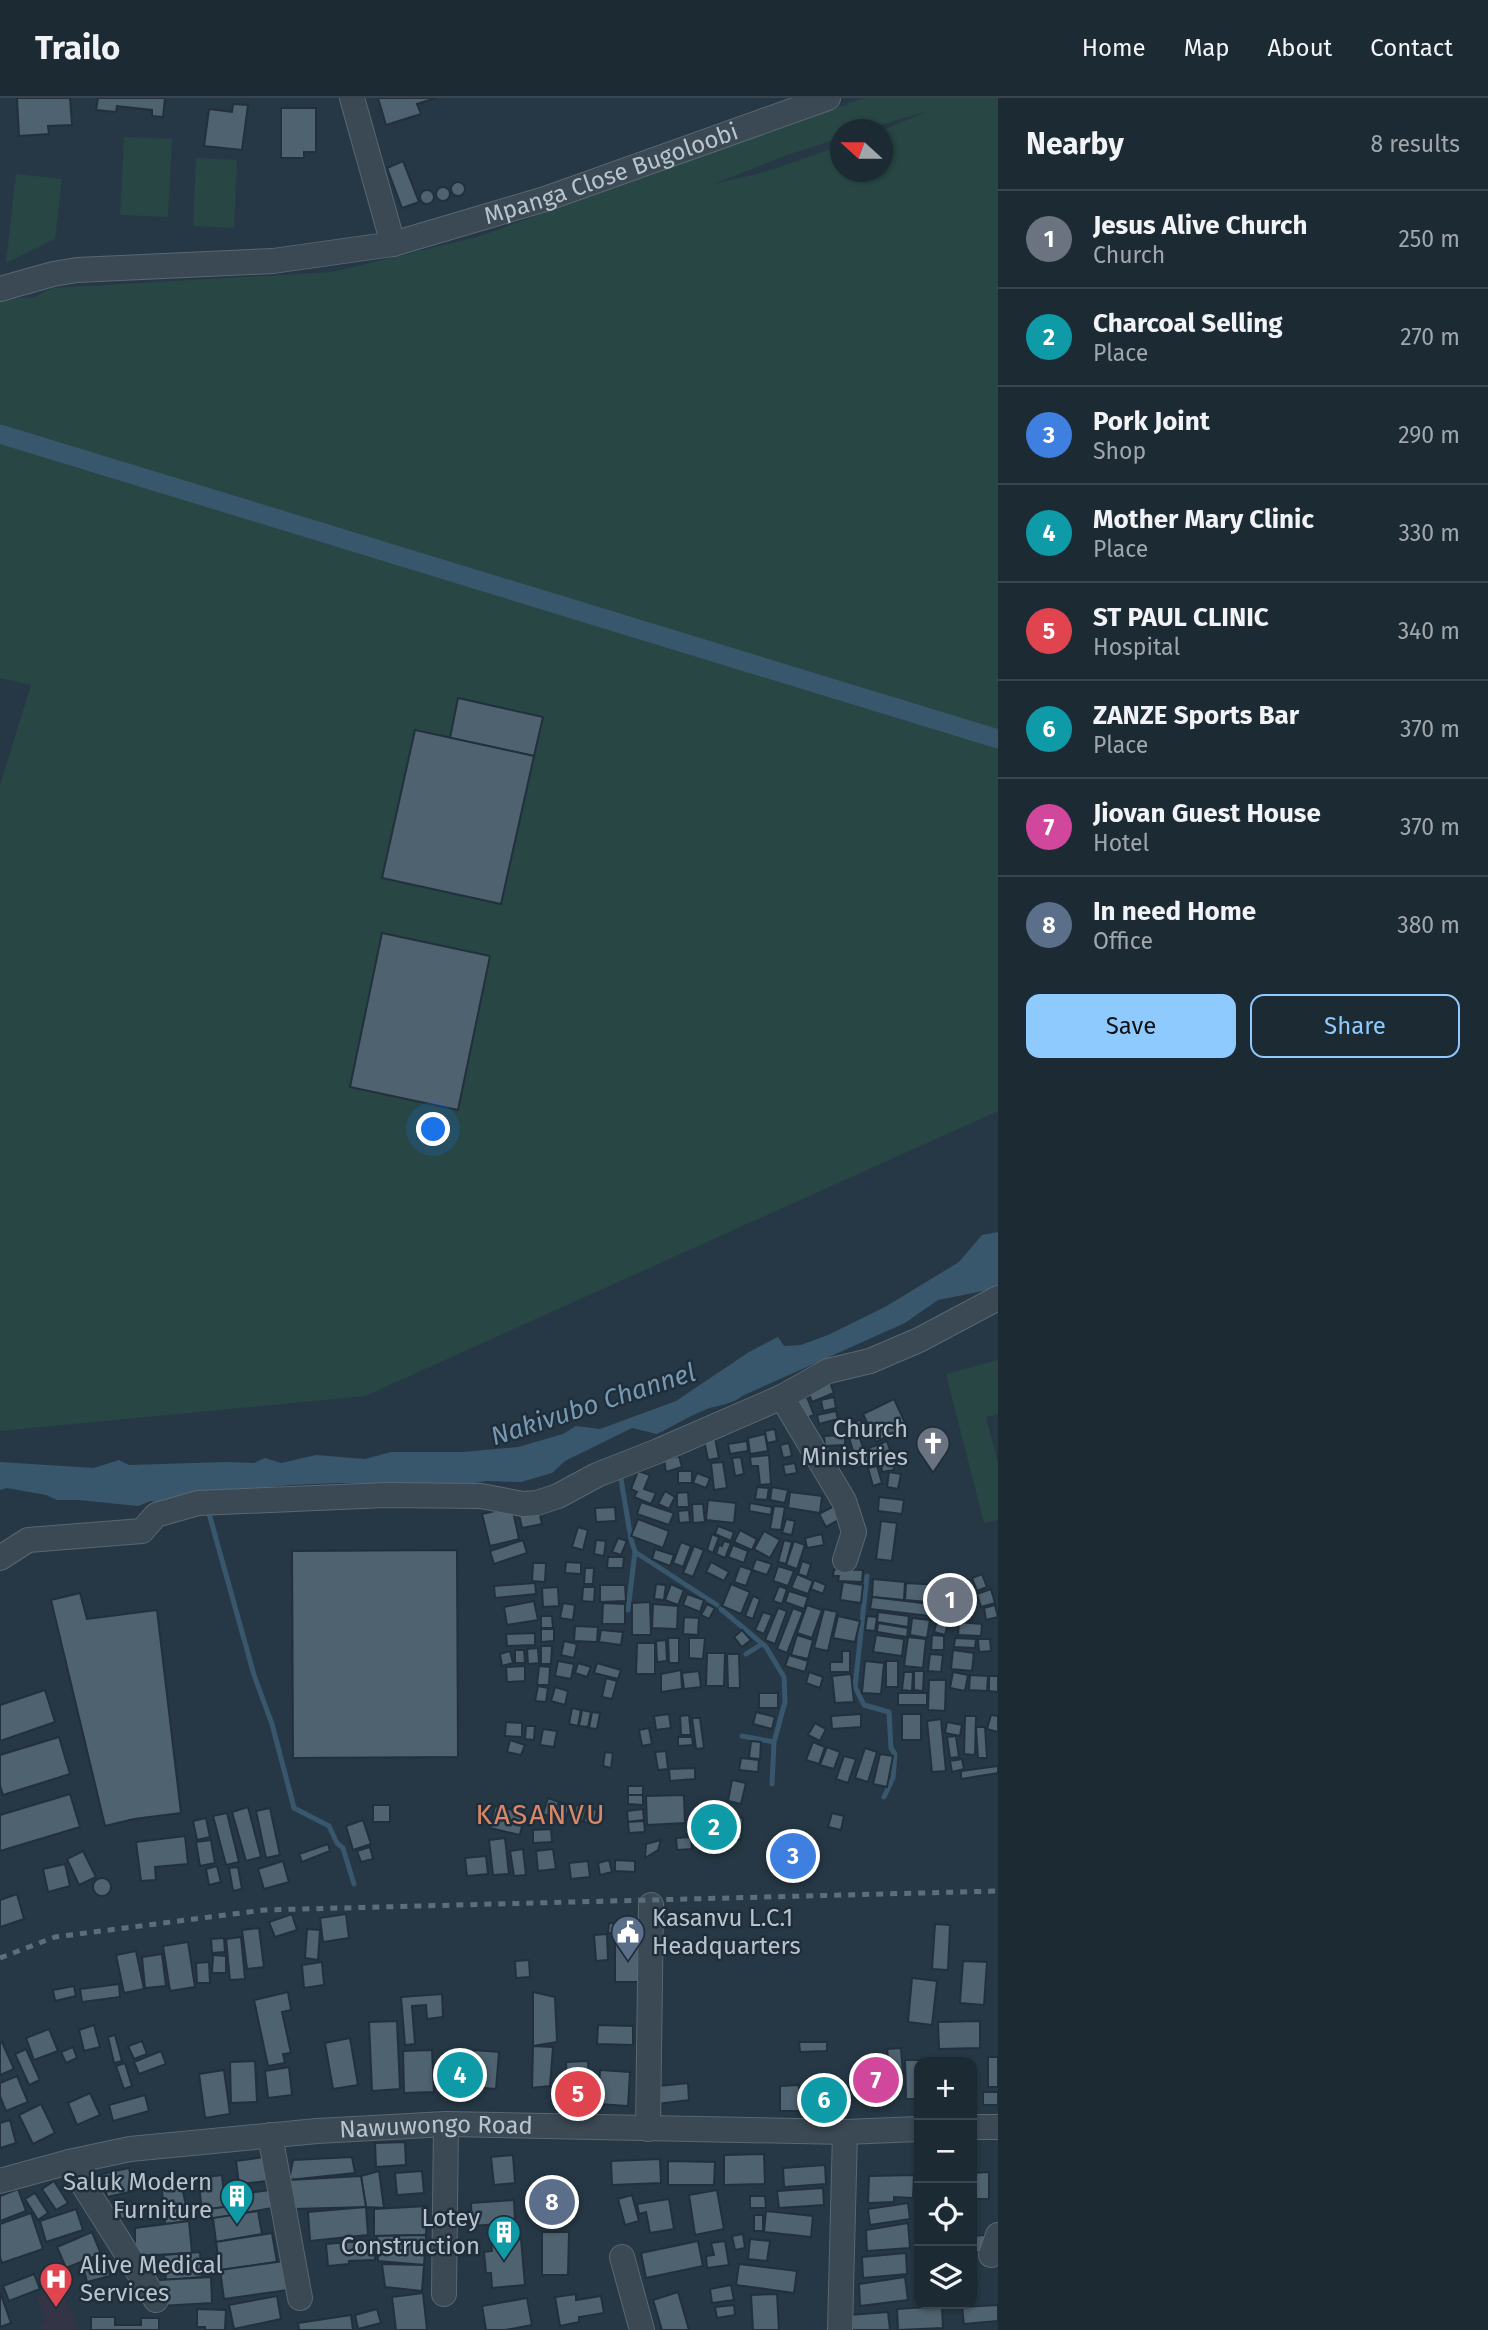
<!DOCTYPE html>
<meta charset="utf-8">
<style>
body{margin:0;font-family:"Fira Sans",sans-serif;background:#25323c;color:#f1f3f6}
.controls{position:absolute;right:21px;bottom:21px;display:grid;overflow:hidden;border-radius:14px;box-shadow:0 2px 5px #0004}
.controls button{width:63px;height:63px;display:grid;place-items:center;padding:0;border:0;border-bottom:2px solid #3a464f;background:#1c2a34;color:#f1f3f6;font:35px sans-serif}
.compass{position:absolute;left:830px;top:21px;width:63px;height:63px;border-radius:50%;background:#1c2a34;box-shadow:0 2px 5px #0004;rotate:291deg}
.you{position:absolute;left:434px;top:1032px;width:24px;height:24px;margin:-18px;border:5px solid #fff;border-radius:50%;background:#1a73e8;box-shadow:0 0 0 10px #1a73e833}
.badge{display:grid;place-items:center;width:46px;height:46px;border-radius:50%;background:#8ecafd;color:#fff;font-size:23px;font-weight:700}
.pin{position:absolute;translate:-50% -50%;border:4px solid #fff;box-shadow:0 2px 7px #0006}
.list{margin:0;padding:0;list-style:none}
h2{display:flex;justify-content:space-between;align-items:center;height:91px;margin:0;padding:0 28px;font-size:30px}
h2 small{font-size:23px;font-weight:400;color:#a0a7ac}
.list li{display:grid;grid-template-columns:46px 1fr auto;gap:21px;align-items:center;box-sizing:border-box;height:98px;padding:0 28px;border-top:2px solid #3a464f}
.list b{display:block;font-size:26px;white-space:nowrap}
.list p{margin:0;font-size:23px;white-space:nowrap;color:#a0a7ac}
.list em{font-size:23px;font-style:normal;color:#a0a7ac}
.actions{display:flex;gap:14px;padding:21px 28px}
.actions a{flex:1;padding:16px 0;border:2px solid #8ecafd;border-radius:14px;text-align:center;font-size:24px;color:#8ecafd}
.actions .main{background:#8ecafd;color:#111}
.icon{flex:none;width:38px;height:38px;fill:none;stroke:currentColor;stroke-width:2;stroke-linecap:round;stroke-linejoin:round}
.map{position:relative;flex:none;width:998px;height:2232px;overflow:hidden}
header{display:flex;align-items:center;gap:42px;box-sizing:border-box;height:98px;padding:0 35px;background:#1c2a34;border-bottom:2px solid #3a464f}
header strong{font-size:33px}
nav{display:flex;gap:38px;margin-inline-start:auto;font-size:24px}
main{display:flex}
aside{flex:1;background:#1c2a34}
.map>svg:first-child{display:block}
.medical{fill:#333445}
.green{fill:#284644;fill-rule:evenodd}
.water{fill:#39576c}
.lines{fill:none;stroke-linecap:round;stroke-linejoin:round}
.stream{stroke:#39576c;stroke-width:5}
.canal{stroke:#39576c;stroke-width:19}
.building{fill:#4f6270;stroke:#21303c;stroke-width:2}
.minor-casing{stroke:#596771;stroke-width:26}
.minor{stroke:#3b4954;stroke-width:24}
.rail{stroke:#5d6e7b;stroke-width:5;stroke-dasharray:7 7;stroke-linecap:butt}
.labels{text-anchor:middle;stroke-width:5;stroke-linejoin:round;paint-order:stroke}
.street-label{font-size:24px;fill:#b8c4cd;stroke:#1f2e3a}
.poi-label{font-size:24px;fill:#b8c4cd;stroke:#1f2e3a;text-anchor:end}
.water-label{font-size:26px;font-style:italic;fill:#7799b2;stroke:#1f2e3a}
.quarter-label{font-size:28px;letter-spacing:2px;fill:#db8766;stroke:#1f2e3a}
</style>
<header>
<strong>Trailo</strong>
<nav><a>Home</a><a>Map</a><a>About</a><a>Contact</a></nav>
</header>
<main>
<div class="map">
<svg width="998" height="2232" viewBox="0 0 998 2232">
<rect width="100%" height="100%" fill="#263845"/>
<polygon class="medical" points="61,2188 79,2232 42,2232 40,2227 46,2223 36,2199"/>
<g class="green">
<path d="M864,0h134v1013l-633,285 -365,35v-646l31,-100 -31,-7v-378l34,-3 19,-9 279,-16 145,-35zM928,13l-45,19v42h-42l-1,-26 -75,26 -51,12 73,-29 53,-17 1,-8 26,-1z"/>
<polygon points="124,39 172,41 168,119 120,117"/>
<polygon points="196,60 237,62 234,130 193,128"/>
<polygon points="16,76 62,81 55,141 6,165"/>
<polygon points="998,1262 998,1316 986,1319 998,1365 998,1422 984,1425 946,1276"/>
</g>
<path class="water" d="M998,1134v56l-60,12 -33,23 -163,73c-8,8 -24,9 -35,13 -18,7 -34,17 -50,25l-25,-6 -67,33 -13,12 -31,9 -35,-1 -23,4 -123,-2 -49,2 -34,3 -34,11 -54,7 -18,-5 -13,5 -59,-6h-22l-11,-5 -39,-7 -7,2v-28l94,6 25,-8 10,5 97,-3 28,1 11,-5 16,5 35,-8 49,4 26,-7h72l55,-5 45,-13 13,-8 24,3 76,-28 73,-49 29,-15 6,9 17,-1 27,-10 57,-28 74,-45 23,-27z"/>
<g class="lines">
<g class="stream">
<polyline points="620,1375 631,1441 635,1454 717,1507"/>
<polyline points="208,1412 254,1577 272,1626 294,1710 329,1728 337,1745 343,1750 354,1786"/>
<polyline points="867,1478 855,1589 864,1607 889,1614 891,1650 895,1656 893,1680 884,1699"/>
<polyline points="721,1511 766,1549 784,1579 785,1604 774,1644 772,1686"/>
<polyline points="628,1512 635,1454"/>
<polyline points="746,1556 762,1546"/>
<polyline points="742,1638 774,1644"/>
</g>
<polyline class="canal" points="0,336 998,641"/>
</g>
<g class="building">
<polygon points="17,0 70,0 72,27 48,28 49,36 19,38"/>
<polygon points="98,0 165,0 163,19 152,18 152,12 117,8 116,14 96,12"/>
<polygon points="378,0 436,0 417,6 421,16 386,27"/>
<polygon points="233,6 248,7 242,52 204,48 209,11 232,14"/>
<polygon points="281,10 316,10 316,54 304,54 304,60 281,60"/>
<polygon points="403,63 419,104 402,110 387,70"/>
<circle cx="458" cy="91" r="7"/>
<circle cx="443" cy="96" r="7"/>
<circle cx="427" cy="99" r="7"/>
<polygon points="458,600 543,619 534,658 450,640"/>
<polygon points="415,632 534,658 501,806 382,780"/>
<polygon points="382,835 490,858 458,1012 350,989"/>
<polygon points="830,1285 834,1295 812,1304 808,1293"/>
<polygon points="807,1299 814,1317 801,1322 795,1304"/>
<polygon points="834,1299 836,1310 823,1313 821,1302"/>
<polygon points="894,1301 907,1329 876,1344 863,1316"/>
<polygon points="836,1313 838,1321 819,1326 817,1317"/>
<polygon points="861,1322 863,1334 848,1337 846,1325"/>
<polygon points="775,1331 777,1343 767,1345 765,1333"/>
<polygon points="765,1336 768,1353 750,1356 748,1340"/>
<polygon points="845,1337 845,1347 825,1348 824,1338"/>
<polygon points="859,1337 864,1353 854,1356 849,1340"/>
<polygon points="715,1340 719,1360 708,1362 704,1342"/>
<polygon points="747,1343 748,1353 730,1356 728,1346"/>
<polygon points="887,1343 890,1352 871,1358 869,1350"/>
<polygon points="789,1345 792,1358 783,1360 780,1347"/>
<polygon points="866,1355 870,1365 853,1371 850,1361"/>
<polygon points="769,1357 771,1386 760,1387 758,1368 751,1368 750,1359"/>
<polygon points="892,1357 894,1372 882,1374 880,1359"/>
<polygon points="679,1358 682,1369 666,1374 664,1362"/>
<polygon points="741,1359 744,1376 735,1378 732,1360"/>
<polygon points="723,1364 727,1390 714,1392 711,1365"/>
<polygon points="795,1365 797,1375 785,1377 783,1367"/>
<polygon points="877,1368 882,1385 873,1388 868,1370"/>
<polygon points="638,1373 650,1377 644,1391 656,1395 651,1406 634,1399 637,1394 631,1391"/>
<rect x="678" y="1373" width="14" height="12"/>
<polygon points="889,1374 901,1376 898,1391 887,1389"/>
<polygon points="697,1375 710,1380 706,1390 693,1385"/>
<polygon points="757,1389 769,1390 767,1402 755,1401"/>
<polygon points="772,1389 788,1392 785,1405 770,1402"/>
<polygon points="665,1393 675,1399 669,1411 658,1406"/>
<polygon points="688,1394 689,1409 677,1409 677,1395"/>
<polygon points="790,1394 822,1398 820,1415 788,1410"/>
<polygon points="879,1399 904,1402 902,1416 878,1413"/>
<polygon points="708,1402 736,1405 734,1425 706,1422"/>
<polygon points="641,1404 674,1415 669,1427 637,1416"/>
<polygon points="750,1405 772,1409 771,1417 749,1413"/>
<polygon points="692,1406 703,1406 705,1424 693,1425"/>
<polygon points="538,1408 542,1426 522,1430 518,1412"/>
<polygon points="774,1408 785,1409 781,1432 770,1431"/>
<polygon points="834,1408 840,1421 826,1429 819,1416"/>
<polygon points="512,1409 519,1441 490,1448 482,1416"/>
<polygon points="615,1409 616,1423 596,1424 595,1410"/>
<polygon points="689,1412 690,1424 679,1425 678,1413"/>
<polygon points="638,1421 669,1433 663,1450 631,1438"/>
<polygon points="786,1421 795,1423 792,1437 782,1435"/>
<polygon points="881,1423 897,1425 892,1463 876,1461"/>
<polygon points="718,1428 734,1434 731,1443 715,1436"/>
<polygon points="578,1429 588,1432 583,1452 572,1449"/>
<polygon points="740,1432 757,1441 752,1452 734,1444"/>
<polygon points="764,1433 780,1442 770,1460 754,1451"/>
<polygon points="712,1436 719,1439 713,1455 707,1452"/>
<polygon points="822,1436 824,1447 807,1450 805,1440"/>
<polygon points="618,1440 627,1443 621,1457 612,1454"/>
<polygon points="523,1442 527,1455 494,1466 490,1453"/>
<polygon points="596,1442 606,1443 604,1458 594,1456"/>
<polygon points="784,1442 792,1444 786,1466 778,1464"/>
<polygon points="724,1443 731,1445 725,1460 716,1456 719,1447 722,1448"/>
<polygon points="794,1443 805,1447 797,1471 786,1467"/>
<polygon points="681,1444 691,1448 683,1469 673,1465"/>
<polygon points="733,1447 748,1453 744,1465 728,1459"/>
<polygon points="694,1448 704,1452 693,1479 683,1475"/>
<polygon points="655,1451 674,1457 670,1468 652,1461"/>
<polygon points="457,1452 458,1659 293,1660 292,1453"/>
<polygon points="608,1459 624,1459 623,1470 607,1470"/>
<polygon points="756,1461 772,1466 767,1477 752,1472"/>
<polygon points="802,1463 811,1466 807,1479 798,1476"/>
<polygon points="566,1464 581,1465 581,1476 565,1475"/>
<polygon points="711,1464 729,1474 724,1483 706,1474"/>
<polygon points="533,1465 546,1465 545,1484 532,1483"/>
<polygon points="740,1468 752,1472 746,1488 734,1484"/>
<polygon points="778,1468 794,1473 788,1488 773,1483"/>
<polygon points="585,1470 594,1470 593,1486 584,1486"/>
<polygon points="834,1471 863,1472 862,1484 838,1483 839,1478 833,1478"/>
<polygon points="797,1476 813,1483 808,1496 791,1490"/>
<polygon points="982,1476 987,1489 977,1493 972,1480"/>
<polygon points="873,1481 905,1484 904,1502 872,1499"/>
<polygon points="814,1482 826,1487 823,1496 811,1491"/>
<polygon points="843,1484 863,1487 861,1505 840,1502"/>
<polygon points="535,1485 536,1496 495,1500 494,1488"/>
<polygon points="906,1485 941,1487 940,1505 905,1502"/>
<polygon points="656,1486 666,1487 664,1502 654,1501"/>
<polygon points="671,1486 684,1492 678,1507 665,1502"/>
<polygon points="731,1486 750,1494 741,1516 722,1508"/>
<polygon points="600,1487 625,1487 626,1503 600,1504"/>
<polygon points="779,1488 787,1491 782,1506 773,1503"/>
<polygon points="558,1489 559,1508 543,1509 542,1490"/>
<polygon points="583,1489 595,1489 594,1504 582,1503"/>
<polygon points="991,1491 995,1505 981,1509 977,1496"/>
<polygon points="789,1493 808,1499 804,1511 785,1504"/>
<polygon points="80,1495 87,1521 157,1512 181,1715 134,1721 105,1728 51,1502"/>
<polygon points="687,1496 704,1502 700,1514 683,1507"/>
<polygon points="753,1498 760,1501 753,1521 745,1518"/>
<polygon points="872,1499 939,1507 938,1519 870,1511"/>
<polygon points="534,1503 538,1522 507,1527 504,1509"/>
<polygon points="650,1504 651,1537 632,1537 632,1505"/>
<polygon points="563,1505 575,1507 573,1522 560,1520"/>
<polygon points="603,1505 625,1506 625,1526 602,1526"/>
<polygon points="970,1505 972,1522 960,1523 958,1506"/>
<polygon points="653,1506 678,1508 677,1531 652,1530"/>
<polygon points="707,1506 715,1510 709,1521 701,1517"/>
<polygon points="807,1507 822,1512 812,1540 797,1535"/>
<polygon points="995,1507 998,1519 986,1522 984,1510"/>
<polygon points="778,1510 787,1513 775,1546 765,1542"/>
<polygon points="793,1510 803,1514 787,1555 777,1551"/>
<polygon points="824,1511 837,1514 828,1553 814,1550"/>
<polygon points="763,1514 772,1517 764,1536 755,1532"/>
<polygon points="878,1514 909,1518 908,1529 877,1524"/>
<polygon points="541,1518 552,1518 553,1530 541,1530"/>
<polygon points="838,1518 860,1523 855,1544 833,1540"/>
<polygon points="867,1518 877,1519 875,1533 865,1532"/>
<polygon points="684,1519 699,1520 698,1537 683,1536"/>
<polygon points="912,1520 930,1522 927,1540 910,1537"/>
<polygon points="937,1523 948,1525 945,1537 934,1534"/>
<polygon points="959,1524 982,1526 981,1538 958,1537"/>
<polygon points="878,1525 908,1530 907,1539 877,1534"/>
<polygon points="575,1528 598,1529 597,1544 574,1543"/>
<polygon points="541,1531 554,1531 554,1543 541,1544"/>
<polygon points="601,1532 623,1534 621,1547 599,1544"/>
<polygon points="742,1532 751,1542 742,1549 734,1539"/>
<polygon points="535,1535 535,1547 507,1548 506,1536"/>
<polygon points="797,1537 813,1542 808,1561 791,1557"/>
<polygon points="876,1537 904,1541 902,1558 873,1554"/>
<polygon points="932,1537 944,1538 944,1552 931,1552"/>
<polygon points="908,1539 926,1541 923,1570 904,1568"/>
<polygon points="668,1540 679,1540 679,1565 669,1565"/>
<polygon points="689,1540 705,1540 703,1561 689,1560"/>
<polygon points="955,1540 976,1541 975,1550 954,1549"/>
<polygon points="978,1541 990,1541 991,1553 979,1554"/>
<polygon points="666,1542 667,1563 657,1564 656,1543"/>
<polygon points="564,1543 577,1546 574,1560 561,1557"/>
<polygon points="637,1545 655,1545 655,1576 636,1576"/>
<polygon points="541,1548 552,1548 551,1566 541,1566"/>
<polygon points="538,1550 539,1565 528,1566 527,1551"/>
<polygon points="515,1552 524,1552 525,1565 515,1565"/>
<polygon points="953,1552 974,1555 972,1573 951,1571"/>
<polygon points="510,1553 513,1565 502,1568 500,1556"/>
<polygon points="842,1553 850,1553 850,1574 830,1574 830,1564 842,1564"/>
<polygon points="707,1555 725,1555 724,1588 706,1588"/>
<polygon points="727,1556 739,1556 740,1590 728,1590"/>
<polygon points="930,1556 943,1557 941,1574 928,1573"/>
<polygon points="789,1557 808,1563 805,1574 785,1568"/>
<polygon points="558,1563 574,1566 571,1581 555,1578"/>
<polygon points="865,1563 884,1565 881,1596 862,1595"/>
<rect x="886" y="1563" width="12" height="26"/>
<polygon points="578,1565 591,1569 587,1579 575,1575"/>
<polygon points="597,1565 621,1572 618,1581 594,1575"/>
<polygon points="525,1568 525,1583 507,1584 506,1569"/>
<polygon points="539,1568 550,1569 549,1587 537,1587"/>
<polygon points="681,1572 682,1591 661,1594 661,1576"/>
<polygon points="699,1573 701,1589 684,1591 682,1575"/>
<polygon points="914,1573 924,1573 923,1593 914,1592"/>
<polygon points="809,1574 823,1579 820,1590 806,1585"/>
<polygon points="904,1574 913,1574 912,1593 902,1592"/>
<polygon points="953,1574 968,1577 965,1593 950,1590"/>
<polygon points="851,1576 854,1604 835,1605 832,1578"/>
<polygon points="970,1577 988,1578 987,1593 969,1592"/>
<polygon points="989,1578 998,1578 998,1594 989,1593"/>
<polygon points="606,1580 617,1583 612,1601 602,1599"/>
<polygon points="929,1582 946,1582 945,1613 928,1612"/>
<polygon points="538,1588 548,1590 546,1604 535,1603"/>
<polygon points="555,1589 568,1593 565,1607 551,1603"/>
<polygon points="45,1592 55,1624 0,1643 0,1607"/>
<rect x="759" y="1595" width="19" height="15"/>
<rect x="898" y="1595" width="29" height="12"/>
<polygon points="572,1610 581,1612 578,1628 569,1626"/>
<polygon points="582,1612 591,1614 588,1629 579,1628"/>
<polygon points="592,1614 600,1615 597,1631 589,1630"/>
<polygon points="756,1614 775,1619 772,1631 753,1626"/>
<polygon points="669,1616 671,1630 656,1632 654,1618"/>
<polygon points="861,1616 861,1629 832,1631 831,1618"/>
<rect x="902" y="1616" width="19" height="26"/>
<polygon points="689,1617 691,1637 681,1637 680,1618"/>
<polygon points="991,1617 998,1618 998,1634 987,1631"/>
<polygon points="965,1618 976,1618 975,1657 964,1656"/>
<polygon points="692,1620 700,1620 704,1650 696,1651"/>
<polygon points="941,1621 946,1673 932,1674 927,1623"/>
<polygon points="506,1624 522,1625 522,1639 505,1638"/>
<polygon points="947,1624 962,1627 960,1638 945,1635"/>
<polygon points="815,1625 826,1631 820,1643 808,1637"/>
<polygon points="526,1628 535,1628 534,1642 525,1641"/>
<polygon points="976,1629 985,1629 987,1660 978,1660"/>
<polygon points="649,1630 652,1646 642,1648 639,1632"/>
<polygon points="543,1631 557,1633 554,1649 540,1647"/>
<polygon points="956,1638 959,1659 950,1660 947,1639"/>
<polygon points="59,1639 70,1676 3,1697 0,1688 0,1657"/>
<polygon points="678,1639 692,1639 693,1647 678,1648"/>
<polygon points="510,1642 525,1647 521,1657 507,1654"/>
<polygon points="751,1643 761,1644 760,1661 749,1660"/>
<polygon points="813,1644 825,1649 819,1666 806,1662"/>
<polygon points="827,1649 840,1654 834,1671 820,1667"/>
<polygon points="865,1650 877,1654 868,1684 855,1680"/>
<polygon points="666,1653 668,1671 658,1672 655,1654"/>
<polygon points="605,1654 613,1655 611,1670 603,1668"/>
<polygon points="880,1656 893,1658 887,1689 873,1686"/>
<polygon points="844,1658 856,1661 848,1685 836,1681"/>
<polygon points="741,1660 759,1662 758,1674 739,1672"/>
<polygon points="962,1661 964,1671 952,1674 950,1663"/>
<polygon points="998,1668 998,1675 961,1681 961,1673"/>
<polygon points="695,1670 695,1681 670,1683 669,1671"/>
<polygon points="732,1682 746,1685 741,1706 728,1703"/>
<rect x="628" y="1688" width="15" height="9"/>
<polygon points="70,1696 80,1729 0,1753 0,1717"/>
<polygon points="628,1697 643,1697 643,1707 628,1706"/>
<polygon points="684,1697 685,1725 647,1727 646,1698"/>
<polygon points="548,1700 559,1704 553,1719 543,1716"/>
<polygon points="559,1704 570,1707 565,1723 554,1719"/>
<rect x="373" y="1707" width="17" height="17"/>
<polygon points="576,1707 587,1709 583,1723 573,1721"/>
<polygon points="495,1708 525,1715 520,1737 490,1730"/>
<polygon points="248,1709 261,1759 246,1763 232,1714"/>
<polygon points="270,1710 280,1757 266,1760 256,1713"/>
<polygon points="587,1710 597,1712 594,1726 584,1724"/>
<polygon points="643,1711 644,1722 628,1724 627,1713"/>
<polygon points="227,1715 239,1764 226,1767 213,1718"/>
<polygon points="832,1715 844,1718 841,1732 828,1729"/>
<polygon points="700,1717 710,1718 708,1740 699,1739"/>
<polygon points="710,1718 719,1719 717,1740 709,1740"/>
<polygon points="727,1718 743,1720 741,1742 724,1740"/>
<polygon points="206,1720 210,1739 197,1742 193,1723"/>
<polygon points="363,1722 371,1746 353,1752 346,1728"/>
<polygon points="644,1723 645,1734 629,1735 628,1724"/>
<polygon points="551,1731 552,1744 533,1745 533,1732"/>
<polygon points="185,1738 188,1766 155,1769 156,1782 141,1783 136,1744"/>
<polygon points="691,1739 692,1751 677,1752 676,1740"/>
<polygon points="505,1740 509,1776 493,1777 489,1742"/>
<polygon points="211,1742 215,1765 200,1768 196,1744"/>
<polygon points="661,1742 658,1752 645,1760 646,1746"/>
<polygon points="328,1746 330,1753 302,1764 299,1756"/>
<polygon points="370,1749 373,1761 361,1764 357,1753"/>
<polygon points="523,1751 526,1777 514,1778 510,1753"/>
<polygon points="553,1751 556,1771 538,1773 536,1753"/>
<polygon points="83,1753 96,1779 79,1787 67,1761"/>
<polygon points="486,1758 488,1776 467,1778 465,1760"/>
<polygon points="609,1762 612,1774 600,1777 598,1765"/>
<polygon points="615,1762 635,1763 635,1774 615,1773"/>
<polygon points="283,1763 289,1784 264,1791 258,1771"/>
<polygon points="588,1763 590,1779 571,1781 569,1765"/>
<polygon points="65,1766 70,1788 48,1794 43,1771"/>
<polygon points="217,1768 221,1784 209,1787 206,1771"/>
<polygon points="238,1769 242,1791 233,1793 229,1770"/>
<circle cx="102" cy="1789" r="9"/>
<polygon points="17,1796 24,1821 0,1829 0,1802"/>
<polygon points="292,1816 297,1832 275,1839 269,1824"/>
<polygon points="346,1816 349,1840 323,1844 320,1820"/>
<polygon points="609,1825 636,1826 636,1836 608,1835"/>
<polygon points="935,1826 950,1827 948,1872 932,1871"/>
<polygon points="259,1830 264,1869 247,1871 242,1832"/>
<polygon points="307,1831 320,1832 318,1862 305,1860"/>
<polygon points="607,1836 608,1862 596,1863 594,1837"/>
<polygon points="241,1839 245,1881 230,1882 226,1841"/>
<polygon points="224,1840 225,1854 212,1855 211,1841"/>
<polygon points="188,1844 195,1889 170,1893 163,1848"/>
<rect x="615" y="1844" width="25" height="40"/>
<polygon points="136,1853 144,1891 124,1895 116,1857"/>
<polygon points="162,1856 166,1888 145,1890 142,1859"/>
<polygon points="213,1857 226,1858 226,1875 212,1875"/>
<polygon points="529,1862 530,1879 516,1880 515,1863"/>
<polygon points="963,1863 987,1864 984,1907 960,1905"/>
<polygon points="209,1864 210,1885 197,1885 196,1865"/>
<polygon points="322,1864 324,1887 304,1890 302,1867"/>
<polygon points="912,1880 937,1883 932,1927 908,1924"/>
<polygon points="119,1886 120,1899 82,1904 80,1891"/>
<polygon points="74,1888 76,1898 55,1903 53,1892"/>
<polygon points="288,1894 291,1912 282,1914 291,1955 283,1956 285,1965 268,1968 254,1902"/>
<polygon points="533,1894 555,1899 557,1944 533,1948"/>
<polygon points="442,1896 443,1919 427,1921 426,1907 412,1908 415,1946 405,1947 401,1899"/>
<polygon points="397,1923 400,1991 372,1993 369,1924"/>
<polygon points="980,1923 980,1950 939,1951 938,1924"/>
<polygon points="94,1927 100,1949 84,1953 79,1932"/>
<polygon points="598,1927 633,1928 633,1947 597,1946"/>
<polygon points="49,1931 58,1953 34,1962 26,1940"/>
<polygon points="115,1937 122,1963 114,1965 108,1939"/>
<polygon points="350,1940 358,1987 333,1991 325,1945"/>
<polygon points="142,1943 147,1956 134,1961 128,1948"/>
<polygon points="2,1944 14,1971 0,1977 0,1945"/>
<polygon points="799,1944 827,1944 827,1953 800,1954"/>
<polygon points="533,1948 553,1949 550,1988 532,1990"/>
<polygon points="73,1949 77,1960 66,1965 61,1954"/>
<polygon points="901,1950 903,1977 890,1978 887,1951"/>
<polygon points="26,1951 40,1982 29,1987 15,1956"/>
<polygon points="432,1952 434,1994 404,1995 403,1953"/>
<polygon points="474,1952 499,1954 496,1991 471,1989"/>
<polygon points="161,1953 166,1966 139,1976 134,1964"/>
<polygon points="454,1955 470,1956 467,1998 451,1997"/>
<rect x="988" y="1959" width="10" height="30"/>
<polygon points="905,1962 923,1962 923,1964 919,1964 919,2001 906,2001"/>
<polygon points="255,1963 257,2004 231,2005 230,1964"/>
<polygon points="588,1963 589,1996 567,1996 566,1964"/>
<polygon points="125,1965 132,1988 124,1991 116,1968"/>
<polygon points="886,1967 887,1997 867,1998 866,1968"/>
<polygon points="289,1969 292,1997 268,2000 265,1973"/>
<polygon points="224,1972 230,2016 205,2020 199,1976"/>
<polygon points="600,1972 630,1974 628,2008 598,2006"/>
<polygon points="17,1978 28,2004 6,2013 0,1998 0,1985"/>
<polygon points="837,1981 840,2021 811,2024 807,1984"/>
<polygon points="688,1985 689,2002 657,2006 659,1988"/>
<polygon points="799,1987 800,2013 780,2013 780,1988"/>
<rect x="983" y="1994" width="15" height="13"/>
<polygon points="90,1995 100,2017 77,2027 68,2005"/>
<polygon points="145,1997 149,2013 113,2023 109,2007"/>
<polygon points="41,2006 55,2035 33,2046 19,2017"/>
<polygon points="10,2022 16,2045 0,2050 0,2025"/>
<polygon points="405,2044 406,2067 376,2069 375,2045"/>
<polygon points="764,2056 765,2086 724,2087 724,2057"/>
<polygon points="513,2057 515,2085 494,2087 491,2059"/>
<polygon points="264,2059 267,2083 239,2086 236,2063"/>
<polygon points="352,2059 355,2075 289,2082 293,2062"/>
<polygon points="660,2061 661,2085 612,2087 611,2063"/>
<polygon points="668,2063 715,2064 714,2087 668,2087"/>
<polygon points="825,2067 826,2086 784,2089 783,2070"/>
<polygon points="129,2070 134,2093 107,2099 102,2076"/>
<polygon points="379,2073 384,2110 366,2109 361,2078"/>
<polygon points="422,2073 424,2095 397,2097 395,2075"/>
<polygon points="989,2074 989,2101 972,2101 972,2075"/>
<polygon points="222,2077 225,2109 202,2112 198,2080"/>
<polygon points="914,2077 913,2100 894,2099 894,2104 868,2105 869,2078"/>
<polygon points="361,2078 366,2109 294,2111 289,2082"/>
<polygon points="54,2083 68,2105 56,2112 42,2091"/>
<polygon points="182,2088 189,2123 165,2126 162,2092"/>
<polygon points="823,2090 824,2107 779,2110 777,2093"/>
<polygon points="18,2091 26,2113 0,2123 0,2098"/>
<polygon points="570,2091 573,2112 535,2118 532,2096"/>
<polygon points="269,2092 272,2110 211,2121 209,2111 225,2109 224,2099"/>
<polygon points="717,2092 724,2131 695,2137 689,2097"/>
<polygon points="35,2095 48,2115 38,2122 25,2101"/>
<polygon points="632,2097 639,2123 625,2127 618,2101"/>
<polygon points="750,2098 765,2098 766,2110 750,2110"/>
<polygon points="669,2101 674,2131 650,2135 646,2114 639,2116 637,2106"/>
<polygon points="514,2102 515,2125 472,2128 471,2105"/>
<polygon points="131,2103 135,2118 121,2121 117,2107"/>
<polygon points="908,2105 910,2121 870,2127 868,2111"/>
<polygon points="427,2108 426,2137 374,2138 374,2111"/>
<polygon points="366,2109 368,2137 310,2143 308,2114"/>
<polygon points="76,2111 83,2132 46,2144 40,2123"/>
<polygon points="258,2113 262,2136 216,2144 213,2120"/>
<polygon points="766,2113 813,2118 811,2139 764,2134"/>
<polygon points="31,2115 43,2151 2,2165 0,2159 0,2126"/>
<rect x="754" y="2117" width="9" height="16"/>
<polygon points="189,2123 192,2155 135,2158 135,2130"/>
<polygon points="908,2125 910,2150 867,2153 866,2132"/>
<polygon points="92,2134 101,2156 66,2170 57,2149"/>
<polygon points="542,2134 569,2134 568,2177 542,2177"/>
<polygon points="272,2135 277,2164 220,2172 216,2144"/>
<polygon points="743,2136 745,2150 735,2152 732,2138"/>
<polygon points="426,2137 424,2167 378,2163 377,2138"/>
<polygon points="985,2137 987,2153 973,2155 977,2188 972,2189 972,2138"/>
<polygon points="521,2141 525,2187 492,2190 491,2175 486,2175 484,2154 492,2153 491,2144"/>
<polygon points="750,2141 770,2143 767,2163 748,2161"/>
<polygon points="373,2142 375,2162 349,2163 349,2166 328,2168 326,2146"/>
<polygon points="698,2143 703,2168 646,2180 641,2155"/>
<polygon points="725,2143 729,2167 707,2170 706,2158 714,2157 711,2145"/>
<polygon points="200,2154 202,2179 166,2182 164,2157"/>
<polygon points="906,2155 907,2176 863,2180 862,2159"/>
<polygon points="106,2162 110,2178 87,2184 83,2168"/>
<polygon points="284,2163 288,2192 224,2201 220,2172"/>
<polygon points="382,2166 424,2167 422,2193 385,2189"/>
<polygon points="739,2166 797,2173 794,2195 736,2187"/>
<polygon points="34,2176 40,2191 9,2203 3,2188"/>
<polygon points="211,2179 212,2205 160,2208 159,2182"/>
<polygon points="905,2179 908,2202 860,2208 859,2186"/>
<polygon points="731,2187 734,2202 712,2205 710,2191"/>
<polygon points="0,2194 11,2225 0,2229"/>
<polygon points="678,2194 689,2232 662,2232 653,2202"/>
<polygon points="423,2195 427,2232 396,2232 392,2199"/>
<polygon points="576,2196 576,2202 601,2198 604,2215 579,2219 579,2224 560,2228 555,2199"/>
<polygon points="777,2196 779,2232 753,2232 751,2197"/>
<polygon points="277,2198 281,2221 234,2231 229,2207"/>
<polygon points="527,2200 532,2227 505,2232 486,2232 482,2208"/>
<polygon points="734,2207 735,2217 717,2220 715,2209"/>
<polygon points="998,2207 998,2223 964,2226 962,2209"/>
<polygon points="942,2208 943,2230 898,2232 897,2211"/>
<polygon points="197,2211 226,2212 225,2232 205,2232 205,2229 197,2229"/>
<polygon points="377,2211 381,2225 358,2231 355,2217"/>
<polygon points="888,2214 890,2232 850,2232 849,2217"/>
<polygon points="351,2217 353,2232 299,2232 298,2225"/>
<polygon points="91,2219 115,2219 115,2227 141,2227 141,2220 159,2220 159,2232 91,2232"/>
</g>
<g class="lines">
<defs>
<g id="minor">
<polyline points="352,0 393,146"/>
<path id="s1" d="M0,191l53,-15 24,-4 196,-9 120,-17 152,-45 283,-101"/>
<polyline points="782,1299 844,1403 854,1434 845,1462"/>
<polyline points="0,1460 28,1442 142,1433 156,1417 198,1405 386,1397 481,1398 523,1406 537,1405 558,1398 597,1377 658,1353 782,1299 828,1273 870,1263 919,1242 998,1200"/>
<polyline points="972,2029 998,2029"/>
<polyline points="648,2031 651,1807"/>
<polyline points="270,2037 300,2200"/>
<polyline points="69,2064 156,2202"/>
<path id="s2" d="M0,2083l69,-19 61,-13 187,-18 129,-7 399,8 74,-3"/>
<polyline points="991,2157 998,2137"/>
<polyline points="622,2159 642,2232"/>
<polyline points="444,2196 446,2026"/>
<polyline points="840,2232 845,2034"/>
</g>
</defs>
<use href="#minor" class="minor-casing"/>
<use href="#minor" class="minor"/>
<polyline class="rail" points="0,1860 55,1839 264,1812 998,1793"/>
</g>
<defs>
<symbol id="church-pin" viewBox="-11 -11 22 30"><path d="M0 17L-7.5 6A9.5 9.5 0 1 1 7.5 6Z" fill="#6b7280" stroke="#1f2e3a"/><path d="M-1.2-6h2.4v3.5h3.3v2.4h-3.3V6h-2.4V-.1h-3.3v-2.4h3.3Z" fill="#fff"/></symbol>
<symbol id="civic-pin" viewBox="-11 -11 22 30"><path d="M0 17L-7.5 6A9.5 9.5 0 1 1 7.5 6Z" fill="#5c6f8a" stroke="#1f2e3a"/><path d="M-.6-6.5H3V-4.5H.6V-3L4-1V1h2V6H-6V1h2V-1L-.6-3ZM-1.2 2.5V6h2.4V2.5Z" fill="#fff"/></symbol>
<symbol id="building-pin" viewBox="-11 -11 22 30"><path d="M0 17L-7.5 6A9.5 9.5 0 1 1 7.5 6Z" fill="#0f9aa8" stroke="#1f2e3a"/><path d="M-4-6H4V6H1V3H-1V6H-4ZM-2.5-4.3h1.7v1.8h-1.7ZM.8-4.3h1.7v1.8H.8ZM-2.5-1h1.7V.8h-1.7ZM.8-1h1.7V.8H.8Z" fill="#fff"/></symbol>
<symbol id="hospital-pin" viewBox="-11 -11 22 30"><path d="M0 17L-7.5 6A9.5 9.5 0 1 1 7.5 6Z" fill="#e0444e" stroke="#1f2e3a"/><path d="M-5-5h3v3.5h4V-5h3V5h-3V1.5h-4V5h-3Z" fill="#fff"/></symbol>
</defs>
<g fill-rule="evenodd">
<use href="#church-pin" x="914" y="1326" width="38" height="52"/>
<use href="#civic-pin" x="609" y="1815" width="38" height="52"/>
<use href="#building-pin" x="218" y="2079" width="38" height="52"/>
<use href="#building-pin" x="485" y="2115" width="38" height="52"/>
<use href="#hospital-pin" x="37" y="2162" width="38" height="52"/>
</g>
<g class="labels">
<g class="street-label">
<text dy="8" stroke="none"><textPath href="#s1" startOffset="626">Mpanga Close Bugoloobi</textPath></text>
<text dy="8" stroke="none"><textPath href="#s2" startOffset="441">Nawuwongo Road</textPath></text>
</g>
<g class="poi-label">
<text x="908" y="1339">Church<tspan x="908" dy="28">Ministries</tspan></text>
<text x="652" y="1828" text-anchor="start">Kasanvu L.C.1<tspan x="652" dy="28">Headquarters</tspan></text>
<text x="212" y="2092">Saluk Modern<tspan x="212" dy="28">Furniture</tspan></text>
<text x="480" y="2128">Lotey<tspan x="480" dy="28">Construction</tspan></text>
<text x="80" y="2175" text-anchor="start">Alive Medical<tspan x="80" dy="28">Services</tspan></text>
</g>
<g class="water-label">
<text transform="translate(593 1306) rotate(-18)" y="9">Nakivubo Channel</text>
</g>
<g class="quarter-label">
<text x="541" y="1726">KASANVU</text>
</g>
</g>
</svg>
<div class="controls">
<button>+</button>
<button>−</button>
<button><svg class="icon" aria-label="locate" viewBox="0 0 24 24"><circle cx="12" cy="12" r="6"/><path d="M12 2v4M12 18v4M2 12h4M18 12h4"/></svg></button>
<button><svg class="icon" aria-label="layers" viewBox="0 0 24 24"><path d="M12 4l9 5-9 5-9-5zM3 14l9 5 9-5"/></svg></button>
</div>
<svg class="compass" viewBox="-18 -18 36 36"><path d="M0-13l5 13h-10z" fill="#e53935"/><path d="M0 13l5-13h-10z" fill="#a0a7ac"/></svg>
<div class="you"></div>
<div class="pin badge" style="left:950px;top:1502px;background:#6b7280">1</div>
<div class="pin badge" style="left:714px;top:1729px;background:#0f9aa8">2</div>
<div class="pin badge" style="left:793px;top:1758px;background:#3f7fe0">3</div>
<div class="pin badge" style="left:460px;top:1977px;background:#0f9aa8">4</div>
<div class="pin badge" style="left:578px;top:1996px;background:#e0444e">5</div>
<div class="pin badge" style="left:824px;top:2002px;background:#0f9aa8">6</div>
<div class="pin badge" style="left:876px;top:1982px;background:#d1479c">7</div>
<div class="pin badge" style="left:552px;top:2104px;background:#5c6f8a">8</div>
</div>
<aside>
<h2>Nearby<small>8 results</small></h2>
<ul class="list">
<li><span class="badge" style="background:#6b7280">1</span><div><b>Jesus Alive Church</b><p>Church</p></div><em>250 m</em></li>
<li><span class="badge" style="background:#0f9aa8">2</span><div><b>Charcoal Selling</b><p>Place</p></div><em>270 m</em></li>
<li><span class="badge" style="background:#3f7fe0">3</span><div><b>Pork Joint</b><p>Shop</p></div><em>290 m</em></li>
<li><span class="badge" style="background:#0f9aa8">4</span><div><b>Mother Mary Clinic</b><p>Place</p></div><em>330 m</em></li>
<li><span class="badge" style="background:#e0444e">5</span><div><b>ST PAUL CLINIC</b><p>Hospital</p></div><em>340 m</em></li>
<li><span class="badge" style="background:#0f9aa8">6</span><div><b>ZANZE Sports Bar</b><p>Place</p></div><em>370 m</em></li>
<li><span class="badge" style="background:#d1479c">7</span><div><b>Jiovan Guest House</b><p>Hotel</p></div><em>370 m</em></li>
<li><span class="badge" style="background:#5c6f8a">8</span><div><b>In need Home</b><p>Office</p></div><em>380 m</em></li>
</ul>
<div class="actions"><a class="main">Save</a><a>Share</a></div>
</aside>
</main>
